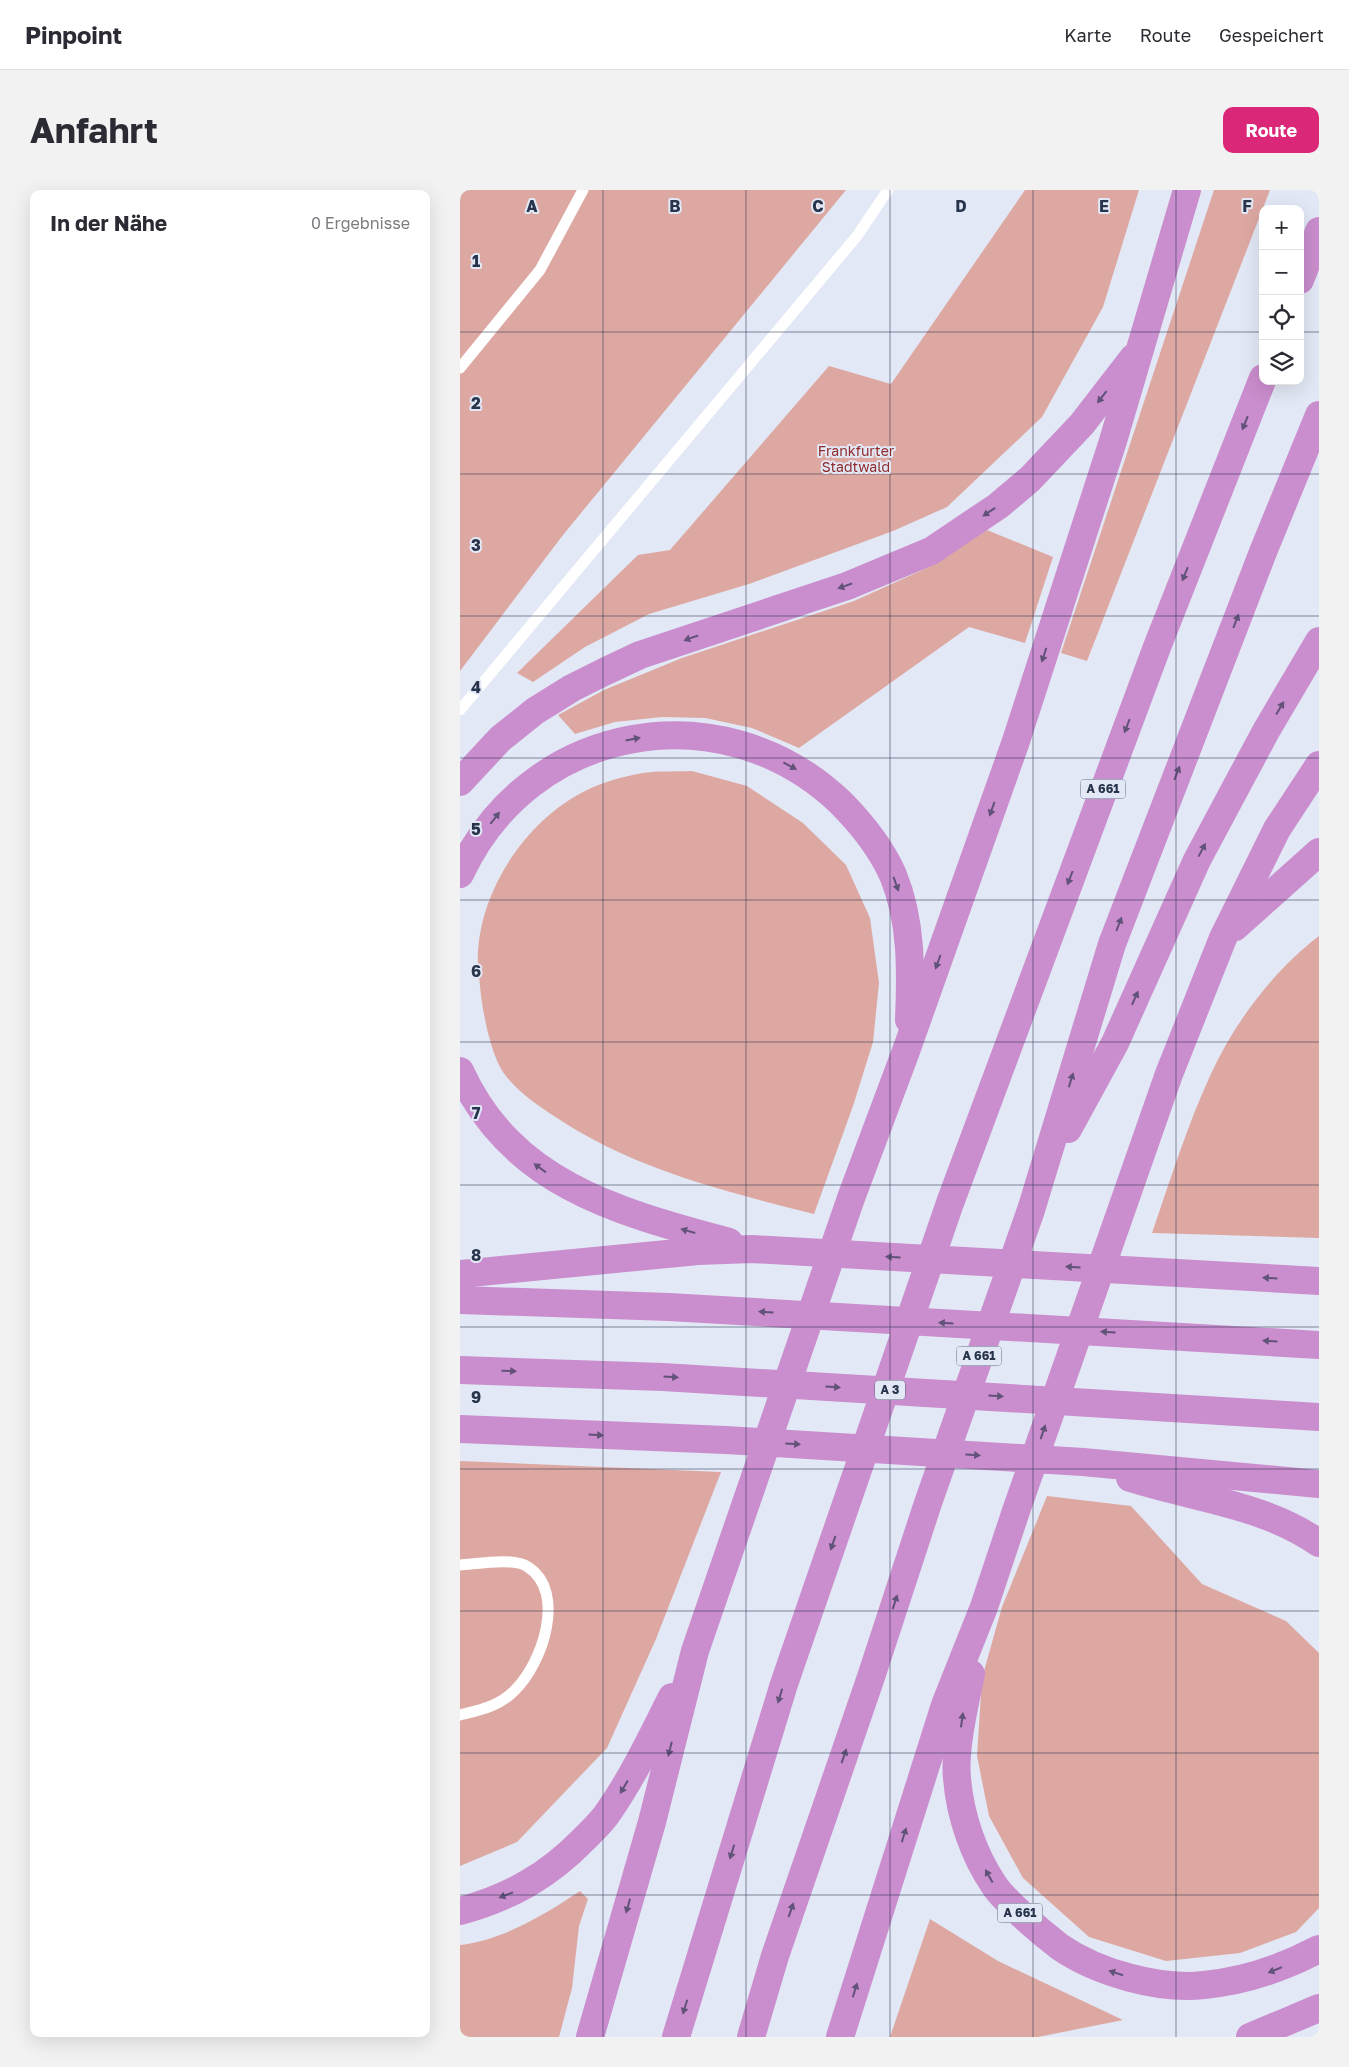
<!DOCTYPE html>
<html lang="de">
<meta charset="utf-8">
<style>
body{margin:0;font-family:"Golos Text",sans-serif;background:#f2f2f3;color:#2b2b33}
.controls{position:absolute;right:15px;top:15px;display:grid;overflow:hidden;border-radius:10px;box-shadow:0 5px 20px #0002}
.controls button{width:45px;height:45px;display:grid;place-items:center;padding:0;border:0;border-bottom:1px solid #e1e1e2;background:#fff;color:#2b2b33;font:25px sans-serif}
.list{margin:0;padding:0;list-style:none}
h2{display:flex;justify-content:space-between;align-items:center;height:65px;margin:0;padding:0 20px;font-size:21px}
h2 small{font-size:16px;font-weight:400;color:#7c7c81}
.icon{flex:none;width:28px;height:28px;fill:none;stroke:currentColor;stroke-width:2;stroke-linecap:round;stroke-linejoin:round}
.map{position:relative;flex:none;width:859px;height:1847px;overflow:hidden;border-radius:10px}
header{display:flex;align-items:center;gap:30px;box-sizing:border-box;height:70px;padding:0 25px;background:#fff;border-bottom:1px solid #e1e1e2}
header strong{font-size:24px}
nav{display:flex;gap:28px;margin-inline-start:auto;font-size:18px}
.intro{display:flex;align-items:center;justify-content:space-between;box-sizing:border-box;height:120px;padding:0 30px}
h1{margin:0;font-size:35px}
.button{padding:12px 22px;border-radius:10px;background:#db2777;color:#fff;font-size:18px;font-weight:700}
main{display:flex;gap:30px;padding:0 30px}
aside{flex:1;background:#fff;border-radius:10px;box-shadow:0 5px 20px #0002}
.map>svg:first-child{display:block}
.green{fill:#dea8a2}
.lines{fill:none;stroke-linecap:round;stroke-linejoin:round}
.lane{stroke:#fff;stroke-width:11}
.highway{stroke:#ca8dcd;stroke-width:28}
.oneway{fill:#615279}
.grid{fill:none;stroke:#28334c;stroke-width:1;stroke-opacity:0.55}
.labels{text-anchor:middle;stroke-width:4;stroke-linejoin:round;paint-order:stroke}
.shield{fill:#e2e8f5;stroke:#60697f;stroke-width:1}
.shield-label{font-size:12px;font-weight:bold;fill:#28334c}
.park-label{font-size:14px;fill:#8f2c2b;stroke:#e2e8f5}
.grid-label{font-size:16px;text-anchor:middle;font-weight:bold;fill:#28334c;stroke:#e2e8f5;stroke-width:4;stroke-linejoin:round;paint-order:stroke}
</style>
<header>
<strong>Pinpoint</strong>
<nav><a>Karte</a><a>Route</a><a>Gespeichert</a></nav>
</header>
<div class="intro"><h1>Anfahrt</h1><a class="button">Route</a></div>
<main>
<aside>
<h2>In der Nähe<small>0 Ergebnisse</small></h2>
<ul class="list">
</ul>
</aside>
<div class="map">
<svg width="859" height="1847" viewBox="0 0 859 1847">
<rect width="100%" height="100%" fill="#e2e8f5"/>
<g class="green">
<polygon points="0,0 386,0 103,345 0,481"/>
<polygon points="565,0 679,0 643,117 582,227 487,317 433,341 289,394 189,424 125,457 73,492 57,483 178,365 210,360 369,176 431,194"/>
<polygon points="754,0 810,0 627,471 601,463"/>
<polygon points="527,340 593,367 565,453 509,437 339,558 292,538 245,528 202,527 155,532 115,544 98,525 144,500 222,468 394,411 469,377"/>
<path d="M232,581l55,15 56,37 43,42 24,53 9,65 -6,59 -20,64 -39,108c-90,-23 -178,-44 -257,-96 -18,-12 -38,-25 -51,-42 -15,-18 -24,-66 -26,-90 -1,-11 -3,-24 -2,-35 4,-64 49,-131 107,-160 13,-7 33,-13 48,-16 18,-5 40,-3 59,-4z"/>
<path d="M859,746v302l-167,-5c18,-52 35,-107 58,-157 24,-53 63,-105 109,-140z"/>
<polygon points="0,1271 261,1282 196,1449 147,1558 57,1652 0,1676"/>
<polygon points="587,1306 671,1316 742,1394 826,1431 859,1463 859,1718 836,1742 780,1763 706,1771 629,1747 563,1688 529,1626 517,1566 522,1488 542,1417"/>
<path d="M120,1701l8,8 -9,27 -7,62 -13,49h-99v-92c43,-5 84,-30 120,-54z"/>
<polygon points="470,1729 538,1771 663,1830 578,1847 430,1847"/>
</g>
<g class="lines">
<g class="lane">
<polyline points="0,178 80,80 123,0"/>
<polyline points="0,520 397,46 428,0"/>
<path d="M0,1375c17,-1 54,-8 68,2 39,25 14,97 -13,123 -15,16 -35,20 -55,25"/>
</g>
<g class="highway">
<polyline points="840,90 859,41"/>
<polyline points="0,592 40,549 75,521 112,498 144,482 180,465 387,396 471,361 538,316 570,289 622,234 673,168"/>
<path d="M0,684c69,-150 261,-185 380,-72 21,21 41,46 53,73 19,46 18,96 16,145"/>
<polyline points="775,737 859,662"/>
<path d="M0,881c52,114 159,141 269,171"/>
<polyline points="608,939 655,853 737,670 806,541 859,451"/>
<polyline points="0,1084 238,1061 292,1059 859,1091"/>
<polyline points="0,1110 209,1117 859,1155"/>
<polyline points="0,1180 203,1187 859,1227"/>
<polyline points="0,1239 266,1250 623,1272 859,1294"/>
<path d="M670,1288c63,20 133,26 189,65"/>
<path d="M511,1484c-6,29 -17,75 -14,104 3,37 16,76 37,107 7,11 19,21 28,30 12,11 25,22 38,32 38,26 99,43 144,38 42,-4 79,-17 115,-36"/>
<path d="M0,1721c50,-14 87,-34 124,-72 8,-8 19,-18 25,-28 25,-36 43,-75 63,-114"/>
<polyline points="130,1847 192,1632 235,1461 391,1008 446,861 556,551 653,251 727,0"/>
<polyline points="216,1847 324,1494 490,1013 697,457 803,188"/>
<polyline points="291,1847 315,1766 411,1487 468,1313 571,1020 652,754 803,362 859,225"/>
<polyline points="380,1847 485,1515 524,1417 556,1321 709,884 763,748 817,639 859,575"/>
<polyline points="790,1847 859,1818"/>
</g>
</g>
<defs><path id="oneway-solid" d="M-6-.8H1V-3.2L6.5 0L1 3.2V.8H-6Z" transform="scale(1.25)"/></defs>
<g class="oneway">
<use href="#oneway-solid" transform="translate(642 207) rotate(128)"/>
<use href="#oneway-solid" transform="translate(785 233) rotate(112)"/>
<use href="#oneway-solid" transform="translate(529 322) rotate(146)"/>
<use href="#oneway-solid" transform="translate(725 384) rotate(112)"/>
<use href="#oneway-solid" transform="translate(385 396) rotate(161)"/>
<use href="#oneway-solid" transform="translate(776 431) rotate(-69)"/>
<use href="#oneway-solid" transform="translate(231 448) rotate(161)"/>
<use href="#oneway-solid" transform="translate(584 465) rotate(108)"/>
<use href="#oneway-solid" transform="translate(820 518) rotate(-59)"/>
<use href="#oneway-solid" transform="translate(667 536) rotate(111)"/>
<use href="#oneway-solid" transform="translate(173 549) rotate(-11)"/>
<use href="#oneway-solid" transform="translate(330 576) rotate(28)"/>
<use href="#oneway-solid" transform="translate(717 583) rotate(-69)"/>
<use href="#oneway-solid" transform="translate(532 619) rotate(110)"/>
<use href="#oneway-solid" transform="translate(35 628) rotate(-52)"/>
<use href="#oneway-solid" transform="translate(742 660) rotate(-62)"/>
<use href="#oneway-solid" transform="translate(610 688) rotate(111)"/>
<use href="#oneway-solid" transform="translate(436 694) rotate(70)"/>
<use href="#oneway-solid" transform="translate(659 734) rotate(-69)"/>
<use href="#oneway-solid" transform="translate(478 772) rotate(110)"/>
<use href="#oneway-solid" transform="translate(675 808) rotate(-66)"/>
<use href="#oneway-solid" transform="translate(611 890) rotate(-73)"/>
<use href="#oneway-solid" transform="translate(80 978) rotate(-144)"/>
<use href="#oneway-solid" transform="translate(228 1041) rotate(-164)"/>
<use href="#oneway-solid" transform="translate(433 1067) rotate(-177)"/>
<use href="#oneway-solid" transform="translate(613 1077) rotate(-177)"/>
<use href="#oneway-solid" transform="translate(810 1088) rotate(-176)"/>
<use href="#oneway-solid" transform="translate(306 1122) rotate(-177)"/>
<use href="#oneway-solid" transform="translate(486 1133) rotate(-177)"/>
<use href="#oneway-solid" transform="translate(648 1142) rotate(-177)"/>
<use href="#oneway-solid" transform="translate(810 1151) rotate(-176)"/>
<use href="#oneway-solid" transform="translate(49 1181) rotate(2)"/>
<use href="#oneway-solid" transform="translate(211 1187) rotate(3)"/>
<use href="#oneway-solid" transform="translate(373 1197) rotate(3)"/>
<use href="#oneway-solid" transform="translate(536 1206) rotate(3)"/>
<use href="#oneway-solid" transform="translate(583 1242) rotate(-71)"/>
<use href="#oneway-solid" transform="translate(136 1245) rotate(3)"/>
<use href="#oneway-solid" transform="translate(333 1254) rotate(4)"/>
<use href="#oneway-solid" transform="translate(513 1265) rotate(4)"/>
<use href="#oneway-solid" transform="translate(373 1353) rotate(109)"/>
<use href="#oneway-solid" transform="translate(435 1412) rotate(-72)"/>
<use href="#oneway-solid" transform="translate(320 1506) rotate(107)"/>
<use href="#oneway-solid" transform="translate(502 1530) rotate(-82)"/>
<use href="#oneway-solid" transform="translate(210 1559) rotate(104)"/>
<use href="#oneway-solid" transform="translate(384 1566) rotate(-71)"/>
<use href="#oneway-solid" transform="translate(164 1597) rotate(121)"/>
<use href="#oneway-solid" transform="translate(444 1645) rotate(-73)"/>
<use href="#oneway-solid" transform="translate(272 1662) rotate(107)"/>
<use href="#oneway-solid" transform="translate(529 1686) rotate(-119)"/>
<use href="#oneway-solid" transform="translate(46 1705) rotate(159)"/>
<use href="#oneway-solid" transform="translate(168 1716) rotate(106)"/>
<use href="#oneway-solid" transform="translate(331 1720) rotate(-71)"/>
<use href="#oneway-solid" transform="translate(815 1780) rotate(158)"/>
<use href="#oneway-solid" transform="translate(656 1783) rotate(-162)"/>
<use href="#oneway-solid" transform="translate(395 1800) rotate(-73)"/>
<use href="#oneway-solid" transform="translate(225 1817) rotate(107)"/>
</g>
<path class="grid" d="M143,0v1847M286,0v1847M430,0v1847M573,0v1847M716,0v1847M0,142h803M840,142h19M0,284h859M0,426h859M0,568h859M0,710h859M0,852h859M0,995h859M0,1137h859M0,1279h859M0,1421h859M0,1563h859M0,1705h859"/>
<g class="labels">
<g class="shield">
<rect x="620.5" y="589.5" width="45" height="19" rx="4"/>
<rect x="496.5" y="1156.5" width="45" height="19" rx="4"/>
<rect x="415" y="1190.5" width="30" height="19" rx="4"/>
<rect x="537.5" y="1713.5" width="45" height="19" rx="4"/>
</g>
<g class="shield-label">
<text x="643" y="603">A 661</text>
<text x="519" y="1170">A 661</text>
<text x="430" y="1204">A 3</text>
<text x="560" y="1727">A 661</text>
</g>
<g class="park-label">
<text x="396" y="266">Frankfurter<tspan x="396" dy="16">Stadtwald</tspan></text>
</g>
</g>
<g class="grid-label">
<text x="72" y="22">A</text>
<text x="215" y="22">B</text>
<text x="358" y="22">C</text>
<text x="501" y="22">D</text>
<text x="644" y="22">E</text>
<text x="787" y="22">F</text>
<text x="16" y="77">1</text>
<text x="16" y="219">2</text>
<text x="16" y="361">3</text>
<text x="16" y="503">4</text>
<text x="16" y="645">5</text>
<text x="16" y="787">6</text>
<text x="16" y="929">7</text>
<text x="16" y="1071">8</text>
<text x="16" y="1213">9</text>
</g>
</svg>
<div class="controls">
<button>+</button>
<button>−</button>
<button><svg class="icon" aria-label="locate" viewBox="0 0 24 24"><circle cx="12" cy="12" r="6"/><path d="M12 2v4M12 18v4M2 12h4M18 12h4"/></svg></button>
<button><svg class="icon" aria-label="layers" viewBox="0 0 24 24"><path d="M12 4l9 5-9 5-9-5zM3 14l9 5 9-5"/></svg></button>
</div>
</div>
</main>
